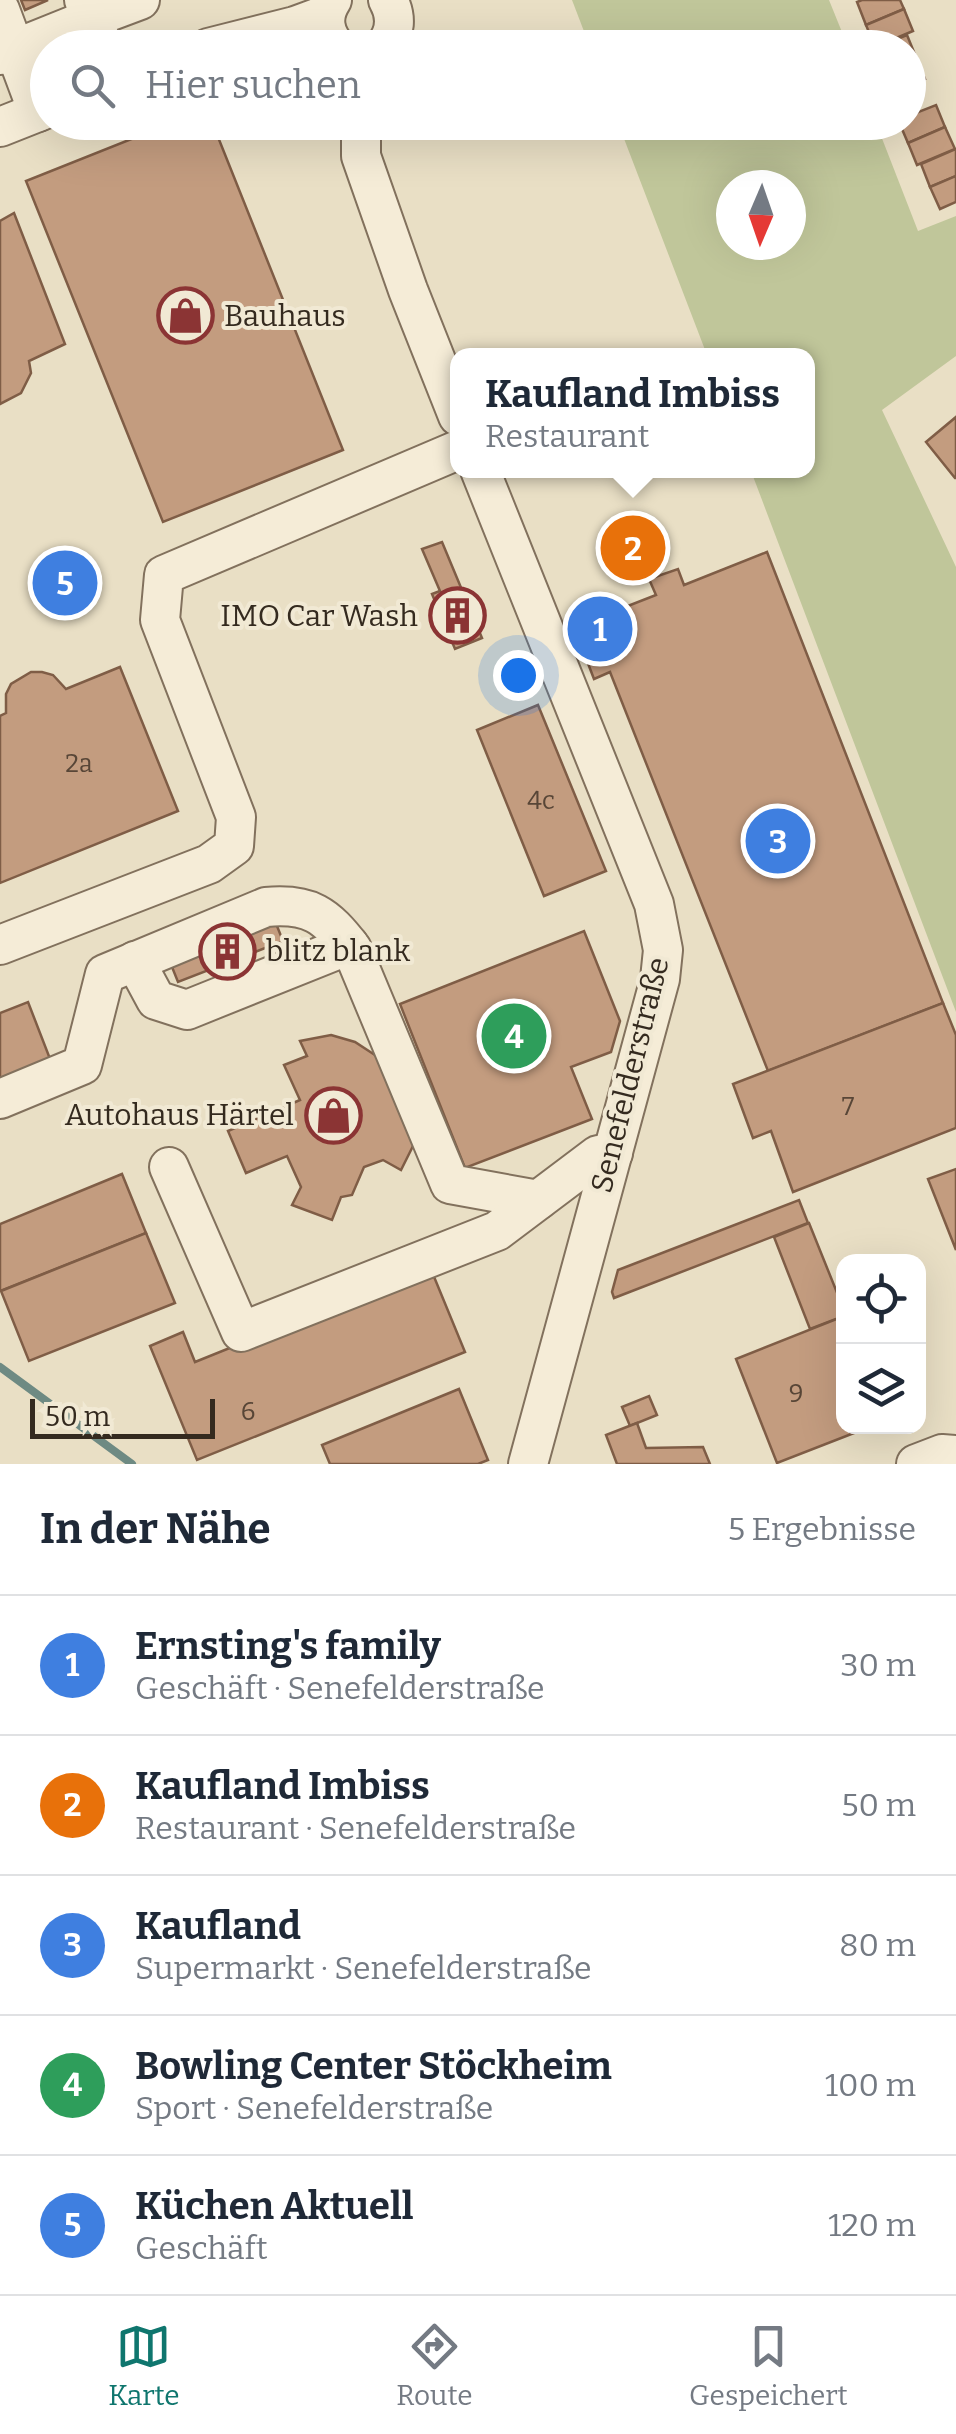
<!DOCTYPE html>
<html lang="de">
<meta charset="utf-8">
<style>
body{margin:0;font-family:Bitter,serif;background:#f2f2f3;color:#1f2937}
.controls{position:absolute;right:30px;bottom:30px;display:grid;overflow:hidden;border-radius:20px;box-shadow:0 10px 40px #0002}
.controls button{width:90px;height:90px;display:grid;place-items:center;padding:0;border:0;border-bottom:2px solid #e0e1e3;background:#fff;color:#1f2937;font:50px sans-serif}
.compass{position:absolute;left:716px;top:170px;width:90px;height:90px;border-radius:50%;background:#fff;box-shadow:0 10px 40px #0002;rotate:182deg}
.scale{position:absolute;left:30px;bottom:25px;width:185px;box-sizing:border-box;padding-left:10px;border:5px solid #342a1f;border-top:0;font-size:28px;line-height:35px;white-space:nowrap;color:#342a1f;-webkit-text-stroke:8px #f1e9d4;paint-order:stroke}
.you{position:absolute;left:518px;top:675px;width:35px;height:35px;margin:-25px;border:8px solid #fff;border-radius:50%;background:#1a73e8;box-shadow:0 0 0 15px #1a73e833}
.badge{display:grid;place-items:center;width:65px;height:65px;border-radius:50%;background:#0f766e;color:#fff;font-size:32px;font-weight:700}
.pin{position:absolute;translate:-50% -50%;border:5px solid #fff;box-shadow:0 2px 10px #0006}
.popup{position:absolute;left:450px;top:348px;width:365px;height:130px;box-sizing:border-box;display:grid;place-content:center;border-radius:20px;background:#fff;filter:drop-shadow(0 2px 8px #0005);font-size:32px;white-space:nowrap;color:#747a83}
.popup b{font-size:38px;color:#1f2937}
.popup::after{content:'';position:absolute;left:50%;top:100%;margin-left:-20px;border:20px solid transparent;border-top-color:#fff}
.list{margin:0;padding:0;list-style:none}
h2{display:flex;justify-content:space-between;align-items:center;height:130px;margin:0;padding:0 40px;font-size:42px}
h2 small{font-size:32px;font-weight:400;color:#747a83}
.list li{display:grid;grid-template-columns:65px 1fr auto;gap:30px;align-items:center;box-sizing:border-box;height:140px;padding:0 40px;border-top:2px solid #e0e1e3}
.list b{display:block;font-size:38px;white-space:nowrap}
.list p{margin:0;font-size:32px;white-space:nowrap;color:#747a83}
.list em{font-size:32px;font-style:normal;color:#747a83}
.icon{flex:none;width:55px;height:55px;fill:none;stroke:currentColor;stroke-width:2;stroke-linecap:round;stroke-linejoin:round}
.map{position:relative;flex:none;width:956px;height:1464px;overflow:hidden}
.search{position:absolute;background:#fff;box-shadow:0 10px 40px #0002;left:30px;right:30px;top:30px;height:110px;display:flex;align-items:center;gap:25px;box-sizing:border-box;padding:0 35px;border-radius:55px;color:#747a83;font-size:38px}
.sheet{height:830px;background:#fff}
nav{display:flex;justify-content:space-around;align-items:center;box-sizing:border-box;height:140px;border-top:2px solid #e0e1e3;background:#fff;font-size:28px;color:#747a83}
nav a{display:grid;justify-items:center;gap:5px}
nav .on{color:#0f766e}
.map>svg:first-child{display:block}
.green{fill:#c0c69a;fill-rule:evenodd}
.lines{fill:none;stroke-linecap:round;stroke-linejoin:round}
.stream{stroke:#6e8a83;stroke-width:8}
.building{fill:#c39c7f;stroke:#7f5d46;stroke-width:2.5}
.minor-casing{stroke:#82715d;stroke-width:42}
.minor{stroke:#f5ecd7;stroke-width:38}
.labels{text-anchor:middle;stroke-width:8;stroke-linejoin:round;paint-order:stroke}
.number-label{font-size:25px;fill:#584637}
.poi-label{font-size:30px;fill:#342a1f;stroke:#f1e9d4;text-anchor:start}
.street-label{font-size:30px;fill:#342a1f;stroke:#f1e9d4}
</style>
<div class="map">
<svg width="956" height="1464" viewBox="0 0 956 1464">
<rect width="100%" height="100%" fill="#e9dfc5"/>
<g class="green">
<polygon points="572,0 829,0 848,47 590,47"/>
<path d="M618,123h258l42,108 38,-15v140l-74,54 74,157v445l-205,-541 57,-1v-114l-101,-1zM791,185v60h-60v-60z"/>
</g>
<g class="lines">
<polyline class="stream" points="0,1367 132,1464"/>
</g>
<g class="building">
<polygon points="21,0 48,0 25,10"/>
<polygon points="862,0 900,0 904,9 866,25 857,2"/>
<polygon points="904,9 913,31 875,47 866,25"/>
<polygon points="907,35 916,57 908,60 908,48 875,48"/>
<polygon points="916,57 925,79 908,86 908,60"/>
<polygon points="936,105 945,127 908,143 899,122 908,122 908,116"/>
<polygon points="174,122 212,122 343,450 163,522 26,181"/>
<polygon points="945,127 955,149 917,165 908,143"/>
<polygon points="956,149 956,176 930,187 921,164"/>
<polygon points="956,176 956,202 940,209 930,187"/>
<polygon points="14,213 65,344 29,361 31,373 21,393 0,404 0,221"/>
<polygon points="956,417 956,478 955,478 926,442"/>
<polygon points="628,538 640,538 653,568 628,576 617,558"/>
<polygon points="442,542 482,638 455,649 432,594 440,591 422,549"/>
<polygon points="767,552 943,1003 768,1071 610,672 594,679 574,627 656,595 649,579 678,569 684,585"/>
<polygon points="120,667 178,811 0,883 0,716 6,713 6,694 11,684 31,672 42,672 53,675 66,689"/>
<polygon points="538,705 606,871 544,896 477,730"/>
<polygon points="275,921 283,941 178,982 170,962"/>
<polygon points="584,931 620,1021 611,1052 571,1067 592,1119 465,1168 400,1004"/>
<polygon points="28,1002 52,1064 0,1085 0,1013"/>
<polygon points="943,1003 956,1035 956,1128 793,1192 771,1131 753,1138 733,1084"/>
<polygon points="331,1035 355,1042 378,1057 414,1144 401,1170 383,1160 364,1167 352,1195 341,1197 332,1220 292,1205 301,1187 287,1156 246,1173 228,1131 300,1100 284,1065 307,1056 300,1041"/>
<polygon points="956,1169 956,1250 928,1179"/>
<polygon points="122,1174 146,1233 0,1291 0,1224"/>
<polygon points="799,1200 808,1223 614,1298 612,1292 618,1270"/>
<polygon points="809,1223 844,1310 844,1316 810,1329 774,1237"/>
<polygon points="146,1233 175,1303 29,1361 1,1291"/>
<polygon points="430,1267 465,1352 197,1460 150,1346 183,1332 195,1362"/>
<polygon points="844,1316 844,1426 872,1426 777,1463 736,1359"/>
<polygon points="459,1389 488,1460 478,1464 330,1464 322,1445"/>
<polygon points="649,1396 657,1415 630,1426 622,1407"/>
<polygon points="637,1423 646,1448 703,1447 710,1464 617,1464 606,1435"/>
</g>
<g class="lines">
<defs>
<g id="minor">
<polyline points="84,0 92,18 140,0"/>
<path d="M332,0c-11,17 -8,33 5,48"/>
<polyline points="0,10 38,112"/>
<polyline points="208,48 295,26 325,15"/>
<path d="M383,48c13,-14 14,-32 5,-48"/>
<polyline points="0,55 92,18 104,48"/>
<polyline points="361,122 361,156 408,290 458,416"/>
<polyline points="0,127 48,108"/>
<polyline points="480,470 654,904 663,950 660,979 528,1464"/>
<polyline points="0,945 209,864 234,846 236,817 160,620 164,575 458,450"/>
<polyline points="135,961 156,1000 187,1010 349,945"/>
<path d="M0,1099l82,-34 23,-91 161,-67c44,-4 60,8 86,42l98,235 88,16"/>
<polyline points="169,1167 241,1332 497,1231 598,1155 613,1153"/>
<polyline points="916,1464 942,1454 956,1455"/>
</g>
</defs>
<use href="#minor" class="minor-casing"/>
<use href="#minor" class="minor"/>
</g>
<defs>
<symbol id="shop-ring" viewBox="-11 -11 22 22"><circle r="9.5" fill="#f1e9d4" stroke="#8b3434" stroke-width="1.5"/><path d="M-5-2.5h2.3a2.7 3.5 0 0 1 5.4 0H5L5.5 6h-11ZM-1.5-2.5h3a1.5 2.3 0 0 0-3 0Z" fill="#8b3434"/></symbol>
<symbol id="building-ring" viewBox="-11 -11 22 22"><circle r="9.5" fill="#f1e9d4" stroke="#8b3434" stroke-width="1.5"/><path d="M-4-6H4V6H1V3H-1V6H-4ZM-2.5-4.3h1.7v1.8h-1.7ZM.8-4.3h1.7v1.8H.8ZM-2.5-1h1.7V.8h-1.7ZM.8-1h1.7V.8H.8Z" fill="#8b3434"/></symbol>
</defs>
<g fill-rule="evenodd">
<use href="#shop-ring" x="154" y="284" width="63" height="63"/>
<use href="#building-ring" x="426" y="584" width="63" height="63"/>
<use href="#building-ring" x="196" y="920" width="63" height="63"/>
<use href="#shop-ring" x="302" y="1084" width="63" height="63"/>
</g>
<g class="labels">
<g class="number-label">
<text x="79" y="772">2a</text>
<text x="541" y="809">4c</text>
<text x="848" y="1115">7</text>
<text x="796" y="1402">9</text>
<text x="248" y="1420">6</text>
</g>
<g class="poi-label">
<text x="224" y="326">Bauhaus</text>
<text x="418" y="626" text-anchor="end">IMO Car Wash</text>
<text x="266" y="961">blitz blank</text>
<text x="294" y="1125" text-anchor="end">Autohaus Härtel</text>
</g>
<g class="street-label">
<text transform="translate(630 1075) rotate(-76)" y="10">Senefelderstraße</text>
</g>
</g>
</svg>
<div class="controls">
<button><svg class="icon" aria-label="locate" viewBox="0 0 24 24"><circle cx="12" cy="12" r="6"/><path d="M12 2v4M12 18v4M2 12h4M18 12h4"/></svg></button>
<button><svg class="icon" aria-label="layers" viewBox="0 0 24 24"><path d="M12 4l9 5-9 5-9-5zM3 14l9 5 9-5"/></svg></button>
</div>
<svg class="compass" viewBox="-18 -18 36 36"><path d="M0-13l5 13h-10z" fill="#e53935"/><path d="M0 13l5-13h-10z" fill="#747a83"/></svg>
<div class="scale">50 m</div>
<div class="you"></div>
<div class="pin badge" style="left:600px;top:629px;background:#3f7fe0">1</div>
<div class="pin badge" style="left:633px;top:548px;background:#e8710a">2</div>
<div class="popup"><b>Kaufland Imbiss</b>Restaurant</div>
<div class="pin badge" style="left:778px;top:841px;background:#3f7fe0">3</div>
<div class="pin badge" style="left:514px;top:1036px;background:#2e9e5b">4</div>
<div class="pin badge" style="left:65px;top:583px;background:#3f7fe0">5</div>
<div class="search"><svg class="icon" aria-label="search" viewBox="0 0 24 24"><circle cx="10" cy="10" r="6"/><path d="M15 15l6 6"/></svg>Hier suchen</div>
</div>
<section class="sheet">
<h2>In der Nähe<small>5 Ergebnisse</small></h2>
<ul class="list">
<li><span class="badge" style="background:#3f7fe0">1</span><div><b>Ernsting's family</b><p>Geschäft · Senefelderstraße</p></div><em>30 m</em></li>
<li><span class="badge" style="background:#e8710a">2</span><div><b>Kaufland Imbiss</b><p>Restaurant · Senefelderstraße</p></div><em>50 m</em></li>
<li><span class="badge" style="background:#3f7fe0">3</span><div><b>Kaufland</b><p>Supermarkt · Senefelderstraße</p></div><em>80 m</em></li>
<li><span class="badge" style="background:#2e9e5b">4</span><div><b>Bowling Center Stöckheim</b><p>Sport · Senefelderstraße</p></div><em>100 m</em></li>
<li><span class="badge" style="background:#3f7fe0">5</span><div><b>Küchen Aktuell</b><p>Geschäft</p></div><em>120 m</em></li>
</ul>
</section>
<nav>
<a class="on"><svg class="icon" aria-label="map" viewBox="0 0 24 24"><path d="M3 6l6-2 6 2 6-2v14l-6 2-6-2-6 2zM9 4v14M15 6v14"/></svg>Karte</a>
<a><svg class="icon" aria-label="directions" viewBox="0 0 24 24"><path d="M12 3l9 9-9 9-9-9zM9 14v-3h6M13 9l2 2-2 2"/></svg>Route</a>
<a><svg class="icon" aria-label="saved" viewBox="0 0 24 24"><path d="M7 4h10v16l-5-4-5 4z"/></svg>Gespeichert</a>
</nav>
